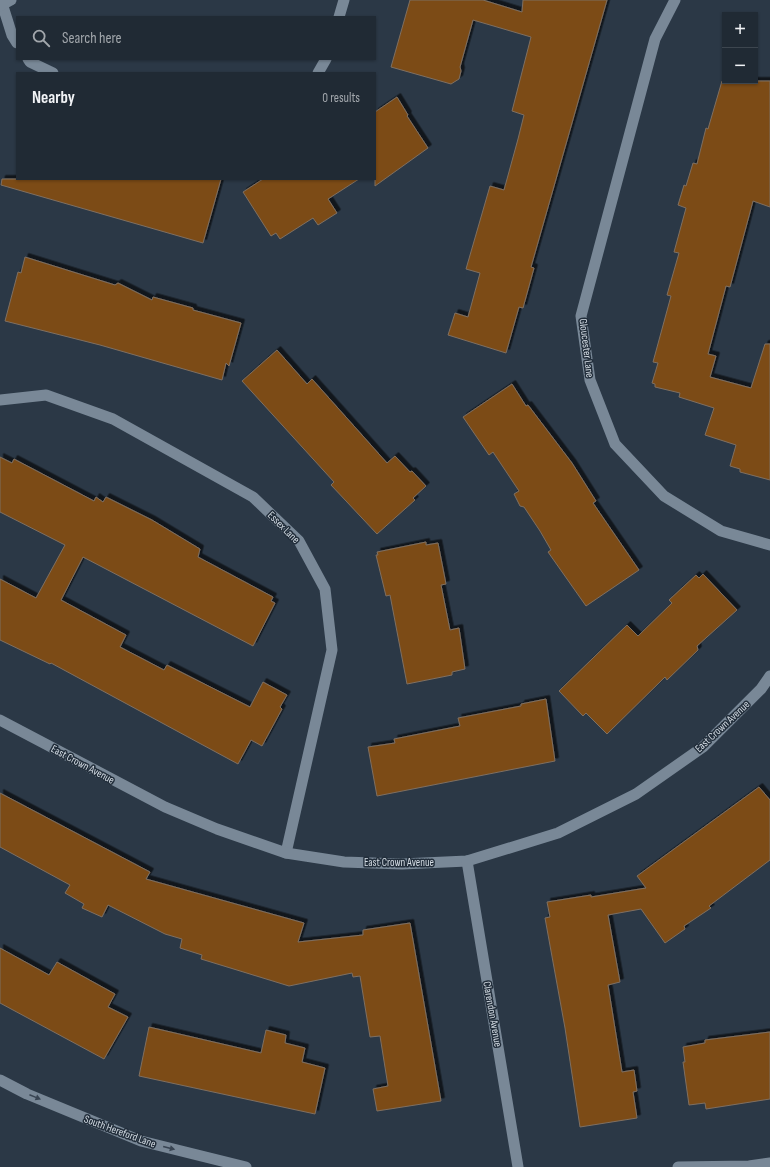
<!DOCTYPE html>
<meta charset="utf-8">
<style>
body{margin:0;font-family:"Sofia Sans Condensed",sans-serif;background:#2d3640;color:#f1f3f6}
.controls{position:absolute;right:12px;top:12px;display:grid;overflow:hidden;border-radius:0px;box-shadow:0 1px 3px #0004}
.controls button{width:36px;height:36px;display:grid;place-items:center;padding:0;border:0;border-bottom:1px solid #3d464f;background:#202a34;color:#f1f3f6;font:20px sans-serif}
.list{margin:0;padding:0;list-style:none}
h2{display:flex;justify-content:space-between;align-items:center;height:52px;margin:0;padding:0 16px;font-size:17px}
h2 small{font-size:13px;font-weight:400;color:#a2a7ac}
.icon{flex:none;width:22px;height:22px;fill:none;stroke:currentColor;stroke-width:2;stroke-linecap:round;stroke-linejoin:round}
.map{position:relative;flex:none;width:770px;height:1167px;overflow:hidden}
.search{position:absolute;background:#202a34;box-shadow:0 1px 3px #0004;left:16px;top:16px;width:360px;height:44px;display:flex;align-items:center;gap:10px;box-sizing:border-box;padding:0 14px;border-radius:0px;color:#a2a7ac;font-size:15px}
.panel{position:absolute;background:#202a34;box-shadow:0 1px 3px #0004;left:16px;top:72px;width:360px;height:108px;border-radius:0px}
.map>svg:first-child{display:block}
.building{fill:#7b4c17;stroke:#7f6f61;filter:url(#shadow)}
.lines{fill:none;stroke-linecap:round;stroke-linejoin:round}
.minor{stroke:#798897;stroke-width:11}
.tertiary{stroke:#798897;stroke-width:11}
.oneway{fill:#384452}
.labels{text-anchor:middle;stroke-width:3;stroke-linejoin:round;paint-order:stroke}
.street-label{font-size:11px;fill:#d4dce4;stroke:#222e3b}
</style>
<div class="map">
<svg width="770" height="1167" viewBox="0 0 770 1167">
<defs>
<filter id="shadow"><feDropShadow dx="3.5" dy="-3.5" stdDeviation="0" flood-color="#0009"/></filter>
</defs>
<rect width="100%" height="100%" fill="#2b3846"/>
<g class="building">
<polygon points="410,0 483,0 522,12 523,0 607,0 531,267 534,268 523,308 519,307 506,353 448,335 455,313 468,317 480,273 466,269 490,186 504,190 518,139 524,115 512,111 531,37 473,20 460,67 461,71 459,79 451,84 391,67"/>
<polygon points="722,81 770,81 770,207 753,201 730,287 726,286 708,354 716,356 710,377 751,388 765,344 770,344 770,480 740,472 740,469 730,466 736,445 705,435 714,408 679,397 680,393 655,387 655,384 652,383 658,363 653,362 671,296 667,295 679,253 674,252 686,208 678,205 684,185 686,186 693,163 697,164 706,128 708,129"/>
<polygon points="397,97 408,115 407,116 428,148 375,186 375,112"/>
<polygon points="2,179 221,179 203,243 1,185"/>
<polygon points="263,179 359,179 328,199 337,213 318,225 313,218 280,239 276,233 271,236 243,192"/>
<polygon points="25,257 115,285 118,283 152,300 153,297 193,308 193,310 241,323 229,366 226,363 222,380 100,345 5,321 18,272 21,273"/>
<polygon points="277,350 307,384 312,379 387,463 395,456 410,472 412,471 426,486 413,498 415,500 377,534 331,485 334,482 242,381"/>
<polygon points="512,384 526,406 528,405 572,463 596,501 593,503 639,570 586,606 548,552 551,550 540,531 524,507 520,506 514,494 519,491 493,452 489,455 463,417"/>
<polygon points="0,457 12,463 14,459 94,501 96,497 103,502 106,497 152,520 200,549 198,557 273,597 271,601 275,603 253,646 83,557 61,600 126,635 120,647 164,670 167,665 250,707 263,682 287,695 280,707 282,709 262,746 251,740 238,764 51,663 50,664 0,640 0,579 36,598 65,545 0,512"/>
<polygon points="426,542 426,545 438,543 446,584 441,585 450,630 459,628 465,669 452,672 452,675 407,684 390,595 386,596 376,555 378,555 377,552"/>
<polygon points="703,574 737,610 697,646 698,650 667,680 665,677 607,734 586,713 583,716 559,691 627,625 638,636 672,603 669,600 696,575 699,578"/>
<polygon points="546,699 555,761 377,796 368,747 395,743 394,739 460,726 458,718 521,706 521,704"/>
<polygon points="759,787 770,800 770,860 709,906 711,908 684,926 685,929 665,943 641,909 608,915 620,982 608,985 622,1072 634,1070 637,1091 633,1092 637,1118 580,1127 565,1028 545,918 550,917 547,902 591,895 591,897 646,888 637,876"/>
<polygon points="0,793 150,872 146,879 304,923 298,942 363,935 363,930 410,923 441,1101 377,1111 373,1089 388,1086 380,1036 370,1037 360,976 353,977 352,973 289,986 201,959 202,955 180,948 182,939 165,934 108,905 102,917 82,908 84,904 65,893 70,885 0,847"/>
<polygon points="0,948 49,975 57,962 115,994 108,1007 128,1017 104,1059 0,1003"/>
<polygon points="149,1027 261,1053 266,1030 286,1035 285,1043 305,1048 302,1062 325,1068 315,1114 139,1076"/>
<polygon points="770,1032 770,1099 706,1109 705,1103 689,1105 683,1062 685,1062 683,1047 705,1043 705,1040"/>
</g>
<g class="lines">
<g class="minor">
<polyline points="1,0 12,35 17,43"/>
<polyline points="675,0 655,39 581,316 590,380 615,444 664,496 721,531 770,545"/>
<polyline points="339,17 344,0"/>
<polyline points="28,59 30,62 53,73"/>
<polyline points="318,73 326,59"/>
<polyline points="0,400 46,395 113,419 253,497 299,541 325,589 332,650 286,853"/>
<polyline points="0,720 165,807 217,829 286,853 344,862 402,864 467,861 558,833 636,794 703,747 761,689 770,676"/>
<polyline points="467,861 518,1167"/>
<polyline points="0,1080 27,1094 141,1141 246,1167"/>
<polyline points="678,1167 749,1166 770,1163"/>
</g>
<polyline class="tertiary" points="0,6 11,0"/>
</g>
<defs><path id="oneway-solid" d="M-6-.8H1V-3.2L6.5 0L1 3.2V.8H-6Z"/></defs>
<g class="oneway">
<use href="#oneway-solid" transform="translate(35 1097) rotate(22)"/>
<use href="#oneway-solid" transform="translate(169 1148) rotate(14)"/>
</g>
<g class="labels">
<g class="street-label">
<text transform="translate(587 348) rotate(83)" y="4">Gloucester Lane</text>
<text transform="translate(284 527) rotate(45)" y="4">Essex Lane</text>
<text transform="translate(722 726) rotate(-43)" y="4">East Crown Avenue</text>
<text transform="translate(83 764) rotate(28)" y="4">East Crown Avenue</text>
<text x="399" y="866">East Crown Avenue</text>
<text transform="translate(493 1014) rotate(80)" y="4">Clarendon Avenue</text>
<text transform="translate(120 1131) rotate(20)" y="4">South Hereford Lane</text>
</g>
</g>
</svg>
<div class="controls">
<button>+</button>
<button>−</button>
</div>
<div class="search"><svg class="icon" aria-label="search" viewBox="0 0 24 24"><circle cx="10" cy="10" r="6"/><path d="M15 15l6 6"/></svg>Search here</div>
<section class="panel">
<h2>Nearby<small>0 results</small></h2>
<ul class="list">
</ul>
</section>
</div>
